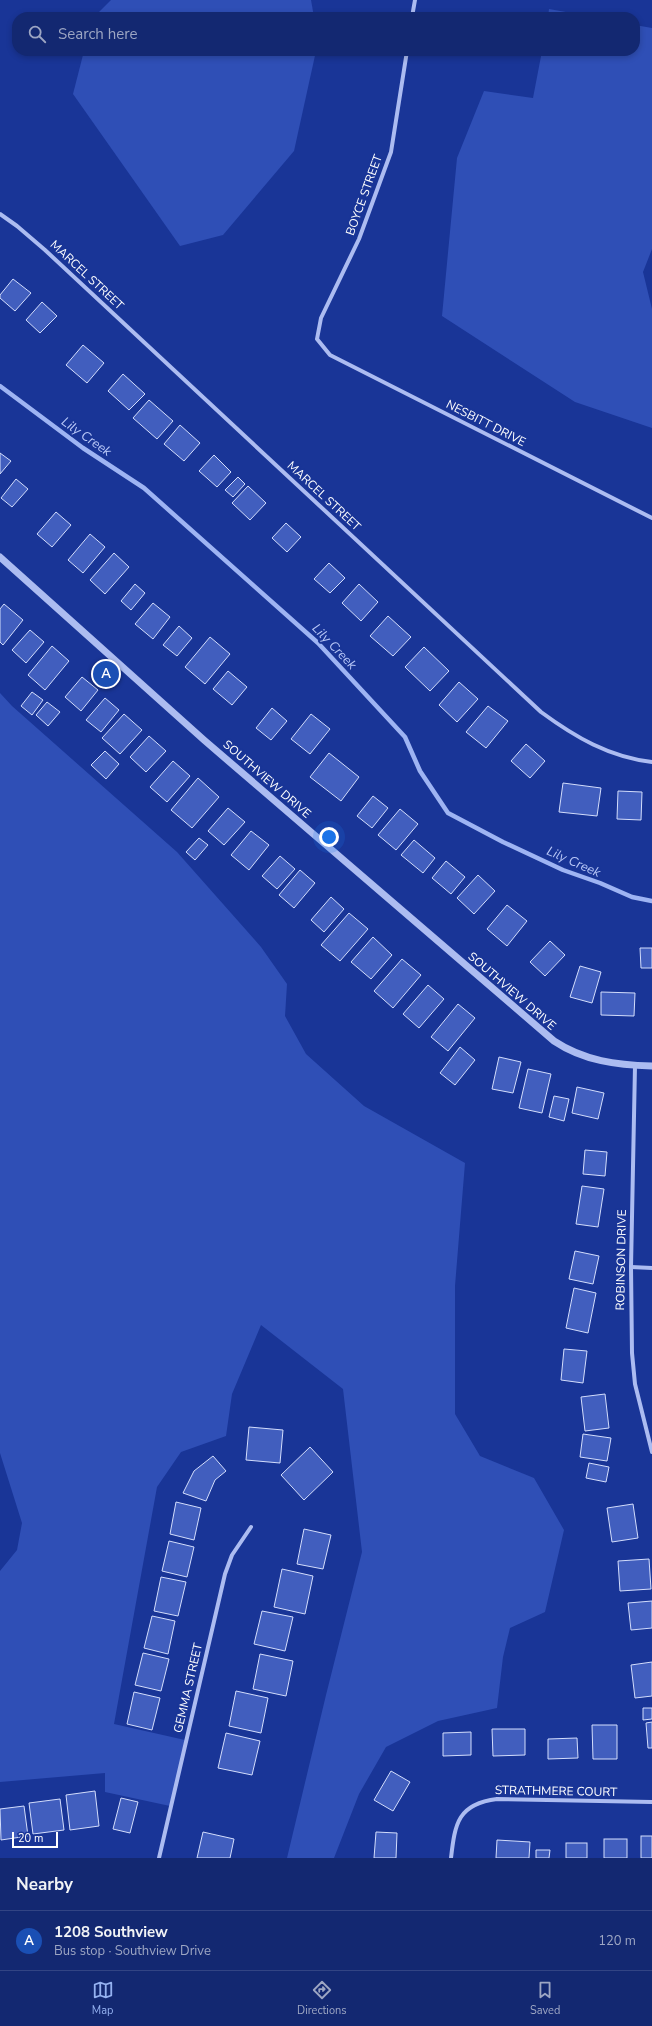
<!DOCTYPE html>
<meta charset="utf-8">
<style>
body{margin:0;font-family:"Nunito Sans",sans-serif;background:#203479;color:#f1f3f6}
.scale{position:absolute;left:12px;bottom:10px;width:46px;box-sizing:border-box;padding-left:4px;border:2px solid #fff;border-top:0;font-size:11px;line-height:14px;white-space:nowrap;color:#fff;-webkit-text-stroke:3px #193597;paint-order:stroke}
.you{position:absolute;left:329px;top:837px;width:14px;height:14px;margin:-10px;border:3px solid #fff;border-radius:50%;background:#1a73e8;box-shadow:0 0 0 6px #1a73e833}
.badge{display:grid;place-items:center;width:26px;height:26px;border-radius:50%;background:#95b2f1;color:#fff;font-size:13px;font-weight:700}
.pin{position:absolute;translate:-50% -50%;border:2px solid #fff;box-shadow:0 1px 4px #0006}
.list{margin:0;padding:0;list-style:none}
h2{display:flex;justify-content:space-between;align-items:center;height:52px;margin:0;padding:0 16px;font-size:17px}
h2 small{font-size:13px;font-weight:400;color:#9da6c3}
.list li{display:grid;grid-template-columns:26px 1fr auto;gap:12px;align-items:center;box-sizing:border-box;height:60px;padding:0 16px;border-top:1px solid #324484}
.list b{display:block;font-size:15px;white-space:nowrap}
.list p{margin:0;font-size:13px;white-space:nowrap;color:#9da6c3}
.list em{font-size:13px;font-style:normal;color:#9da6c3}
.icon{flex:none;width:22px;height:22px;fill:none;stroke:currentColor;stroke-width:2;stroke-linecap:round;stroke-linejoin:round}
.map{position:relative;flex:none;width:652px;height:1858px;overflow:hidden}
.search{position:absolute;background:#132871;box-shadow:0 2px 6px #0003;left:12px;right:12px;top:12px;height:44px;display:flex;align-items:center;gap:10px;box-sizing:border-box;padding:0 14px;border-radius:16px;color:#9da6c3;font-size:15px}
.sheet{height:112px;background:#132871}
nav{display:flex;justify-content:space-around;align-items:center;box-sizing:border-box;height:56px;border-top:1px solid #324484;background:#132871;font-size:11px;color:#9da6c3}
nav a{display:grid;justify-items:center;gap:2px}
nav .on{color:#95b2f1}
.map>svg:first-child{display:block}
.green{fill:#2f4fb6}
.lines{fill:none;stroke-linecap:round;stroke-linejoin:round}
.stream{stroke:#9eb4f3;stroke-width:4.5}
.building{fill:#415ebe;stroke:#d3ddfc}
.minor{stroke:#acbcf1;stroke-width:4}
.tertiary{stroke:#acbcf1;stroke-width:7}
.labels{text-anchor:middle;stroke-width:4;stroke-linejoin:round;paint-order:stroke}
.street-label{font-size:12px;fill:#fff;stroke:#193597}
.water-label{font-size:13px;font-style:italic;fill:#b8c7f7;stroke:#193597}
</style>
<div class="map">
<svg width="652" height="1858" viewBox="0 0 652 1858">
<rect width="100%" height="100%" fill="#193597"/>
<g class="green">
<polygon points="111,0 311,0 314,17 94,17"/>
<polygon points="549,9 594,17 548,17"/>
<polygon points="635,25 652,28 652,249 643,272 652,309 652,428 575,402 442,316 457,158 484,91 533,98 542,51 635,51"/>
<polygon points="84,51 316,51 294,151 223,235 180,246 73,94"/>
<polygon points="0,693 12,706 177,852 261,947 287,984 285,1016 306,1054 364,1106 465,1163 455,1286 455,1414 480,1456 534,1478 564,1530 545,1612 510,1628 503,1657 497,1708 438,1721 386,1747 359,1794 334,1858 287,1858 326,1695 362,1552 343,1389 261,1325 232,1394 226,1436 181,1452 157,1487 114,1724 185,1740 170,1806 105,1792 105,1773 0,1782 0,1571 17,1550 22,1523 0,1453"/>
</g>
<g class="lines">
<polyline class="stream" points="0,386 83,448 144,488 318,643 405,737 420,771 448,813 503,842 563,870 600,883 632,897 652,901"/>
</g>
<g class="building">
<polygon points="13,279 31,293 15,311 0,298 0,295"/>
<polygon points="42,302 57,316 40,333 26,320"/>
<polygon points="83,345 104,363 87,383 66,365"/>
<polygon points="123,374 145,394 129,410 108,391"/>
<polygon points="149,400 173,421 157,439 133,418"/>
<polygon points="180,425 200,443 184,461 164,444"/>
<polygon points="0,453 11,461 0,474"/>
<polygon points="214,455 231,472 217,487 199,471"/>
<polygon points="238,477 245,484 233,497 225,490"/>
<polygon points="16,479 28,489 12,507 1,498"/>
<polygon points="248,486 266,503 250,520 232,503"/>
<polygon points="56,512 71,525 52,547 37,534"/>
<polygon points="286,523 301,537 287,552 272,538"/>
<polygon points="90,534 105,547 83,573 68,560"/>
<polygon points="114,553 129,567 105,594 90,580"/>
<polygon points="329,563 345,578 330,593 314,579"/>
<polygon points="135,584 145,593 131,610 121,601"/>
<polygon points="359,584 378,602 361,621 342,603"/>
<polygon points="153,603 170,617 153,639 135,624"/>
<polygon points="4,604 23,620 3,645 0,642 0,609"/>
<polygon points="388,616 411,637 393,656 370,636"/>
<polygon points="179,626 192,638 177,656 163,645"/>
<polygon points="30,630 44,642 26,663 12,650"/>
<polygon points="210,637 230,654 205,684 185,667"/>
<polygon points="52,646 69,661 45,690 28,675"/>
<polygon points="424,647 449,671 430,691 405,667"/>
<polygon points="228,671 247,687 232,705 213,689"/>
<polygon points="82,677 98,690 81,711 65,697"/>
<polygon points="459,682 478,699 457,722 439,705"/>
<polygon points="32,692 43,700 32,715 21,706"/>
<polygon points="105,698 119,710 101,732 86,720"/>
<polygon points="47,702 60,712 48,726 36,715"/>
<polygon points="488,706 508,721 486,748 466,732"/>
<polygon points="272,708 287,721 271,740 256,728"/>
<polygon points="124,714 142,730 120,754 102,738"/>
<polygon points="311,714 330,729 310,754 291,739"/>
<polygon points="149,736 166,751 146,772 130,757"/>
<polygon points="526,744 545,761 530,778 511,761"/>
<polygon points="105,751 119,764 106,779 91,765"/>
<polygon points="329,753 359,777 341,801 310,777"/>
<polygon points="173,761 190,776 167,802 150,787"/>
<polygon points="198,778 219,797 192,828 171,810"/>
<polygon points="563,783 601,788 597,816 559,812"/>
<polygon points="618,791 642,792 641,820 617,819"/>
<polygon points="373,796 388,808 372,828 357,816"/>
<polygon points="228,808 245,822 224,845 208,831"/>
<polygon points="400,809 418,824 396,850 378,835"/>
<polygon points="251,831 269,845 249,870 231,855"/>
<polygon points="199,838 208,845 195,860 186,852"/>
<polygon points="414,840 435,858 423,873 401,855"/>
<polygon points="280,856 295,869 277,889 262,876"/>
<polygon points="446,861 465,877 451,894 432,878"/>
<polygon points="300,870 315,883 294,908 279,895"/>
<polygon points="478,875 495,891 474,914 457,898"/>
<polygon points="331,897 344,909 324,932 311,920"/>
<polygon points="507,905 527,921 507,946 487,929"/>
<polygon points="349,913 368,929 340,961 321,945"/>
<polygon points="373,937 392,955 371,979 351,962"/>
<polygon points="550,941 565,955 545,976 530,962"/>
<polygon points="640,948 652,948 652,968 641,968"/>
<polygon points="402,959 421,975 393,1008 374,991"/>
<polygon points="580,966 601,972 592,1003 570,997"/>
<polygon points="428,985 444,999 419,1028 403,1014"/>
<polygon points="601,992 635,993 634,1016 601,1015"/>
<polygon points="458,1004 475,1018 448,1051 431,1037"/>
<polygon points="460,1047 475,1060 455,1085 440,1073"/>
<polygon points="499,1057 521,1062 513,1093 492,1089"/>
<polygon points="528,1069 551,1074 542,1113 519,1108"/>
<polygon points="577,1087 604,1093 598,1119 572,1113"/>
<polygon points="554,1096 569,1099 564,1121 549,1117"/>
<polygon points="585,1150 607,1152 605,1176 583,1174"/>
<polygon points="582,1186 604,1189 598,1227 576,1224"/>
<polygon points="575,1251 599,1256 593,1284 569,1279"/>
<polygon points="574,1288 596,1293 588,1333 566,1328"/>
<polygon points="564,1349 587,1351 583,1383 561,1380"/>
<polygon points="605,1394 609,1428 585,1431 581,1397"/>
<polygon points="249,1427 283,1430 280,1463 246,1460"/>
<polygon points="583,1434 611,1438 607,1461 580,1457"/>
<polygon points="310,1447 333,1472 304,1500 281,1475"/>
<polygon points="213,1456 226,1471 215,1480 206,1501 183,1493 194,1471"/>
<polygon points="589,1463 609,1467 606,1482 586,1478"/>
<polygon points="176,1502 201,1508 194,1540 170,1534"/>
<polygon points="633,1504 638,1538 612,1542 607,1508"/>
<polygon points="304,1529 331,1535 323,1569 297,1564"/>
<polygon points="169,1541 194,1547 187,1577 162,1571"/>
<polygon points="649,1559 651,1589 620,1591 618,1561"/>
<polygon points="282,1569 313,1576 305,1614 274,1607"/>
<polygon points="161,1577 186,1582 178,1616 154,1611"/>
<polygon points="652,1601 652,1628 631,1630 628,1603"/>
<polygon points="262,1611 293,1617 285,1651 254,1644"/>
<polygon points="152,1616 175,1621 168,1654 144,1648"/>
<polygon points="143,1653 169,1659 161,1691 135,1685"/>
<polygon points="260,1654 293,1661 286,1696 253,1689"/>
<polygon points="652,1662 652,1696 635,1698 631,1665"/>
<polygon points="236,1691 268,1698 261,1733 229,1726"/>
<polygon points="134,1692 160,1698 152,1730 127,1724"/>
<polygon points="643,1708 652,1708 652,1719 643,1720"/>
<polygon points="652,1722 652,1748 648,1748 646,1723"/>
<polygon points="592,1725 617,1725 617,1759 593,1759"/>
<polygon points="492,1729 525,1729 525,1755 493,1756"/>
<polygon points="471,1732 471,1755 443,1756 443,1733"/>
<polygon points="226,1733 260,1741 252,1775 218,1768"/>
<polygon points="577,1738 578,1758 548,1759 548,1739"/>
<polygon points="391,1771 410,1782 393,1811 374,1800"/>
<polygon points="95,1791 99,1826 70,1830 66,1795"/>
<polygon points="121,1798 138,1802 130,1833 113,1829"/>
<polygon points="60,1799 64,1830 33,1834 29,1803"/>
<polygon points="24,1806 28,1836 1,1840 0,1809"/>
<polygon points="203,1832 234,1839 230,1858 197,1858"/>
<polygon points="376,1832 397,1833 396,1858 374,1858"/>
<rect x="641" y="1836" width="11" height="22"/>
<rect x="604" y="1839" width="23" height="19"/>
<polygon points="497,1840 530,1842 529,1858 496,1858"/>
<rect x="566" y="1843" width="21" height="15"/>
<polygon points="536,1850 550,1850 549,1858 536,1858"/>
</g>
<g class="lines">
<g class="minor">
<polyline points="412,17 415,0"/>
<polyline points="407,51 391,152 359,239 321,318 317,339 330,355 652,518"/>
<path d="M0,214l17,12 28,24 496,462c34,25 68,45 111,50"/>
<polyline points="635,1066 631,1267 632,1353 635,1384 652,1452"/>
<polyline points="631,1267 652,1268"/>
<polyline points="159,1858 225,1574 232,1555 251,1527"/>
<path d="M451,1858c4,-35 7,-54 46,-59l155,3"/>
</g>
<path class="tertiary" d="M0,557l204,183 350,301c30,20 63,24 98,25"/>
</g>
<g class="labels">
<g class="street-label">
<text transform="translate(364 195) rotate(-70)" y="4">BOYCE STREET</text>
<text transform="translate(87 275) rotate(43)" y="4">MARCEL STREET</text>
<text transform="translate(486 423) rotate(27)" y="4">NESBITT DRIVE</text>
<text transform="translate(324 496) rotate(43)" y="4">MARCEL STREET</text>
<text transform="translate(267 779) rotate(41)" y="4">SOUTHVIEW DRIVE</text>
<text transform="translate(512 991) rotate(41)" y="4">SOUTHVIEW DRIVE</text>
<text transform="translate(621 1260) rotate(-89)" y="4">ROBINSON DRIVE</text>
<text transform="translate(188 1688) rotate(-77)" y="4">GEMMA STREET</text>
<text transform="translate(556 1791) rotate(1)" y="4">STRATHMERE COURT</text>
</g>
<g class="water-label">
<text transform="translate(87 436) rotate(35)" y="5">Lily Creek</text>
<text transform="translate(335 646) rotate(46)" y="5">Lily Creek</text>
<text transform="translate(574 861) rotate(24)" y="5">Lily Creek</text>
</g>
</g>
</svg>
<div class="scale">20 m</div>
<div class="you"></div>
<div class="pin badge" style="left:106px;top:674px;background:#1a4fb4">A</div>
<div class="search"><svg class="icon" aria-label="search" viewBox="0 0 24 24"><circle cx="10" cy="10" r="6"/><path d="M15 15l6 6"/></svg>Search here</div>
</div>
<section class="sheet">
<h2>Nearby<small></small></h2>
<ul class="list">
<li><span class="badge" style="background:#1a4fb4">A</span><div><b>1208 Southview</b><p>Bus stop · Southview Drive</p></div><em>120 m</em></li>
</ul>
</section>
<nav>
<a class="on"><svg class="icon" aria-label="map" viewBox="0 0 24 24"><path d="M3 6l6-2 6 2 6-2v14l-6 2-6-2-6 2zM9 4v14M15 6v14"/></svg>Map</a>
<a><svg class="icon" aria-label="directions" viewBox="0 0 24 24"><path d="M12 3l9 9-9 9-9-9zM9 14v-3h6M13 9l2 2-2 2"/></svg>Directions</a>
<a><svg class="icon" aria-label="saved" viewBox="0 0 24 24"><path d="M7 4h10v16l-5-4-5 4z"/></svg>Saved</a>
</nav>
